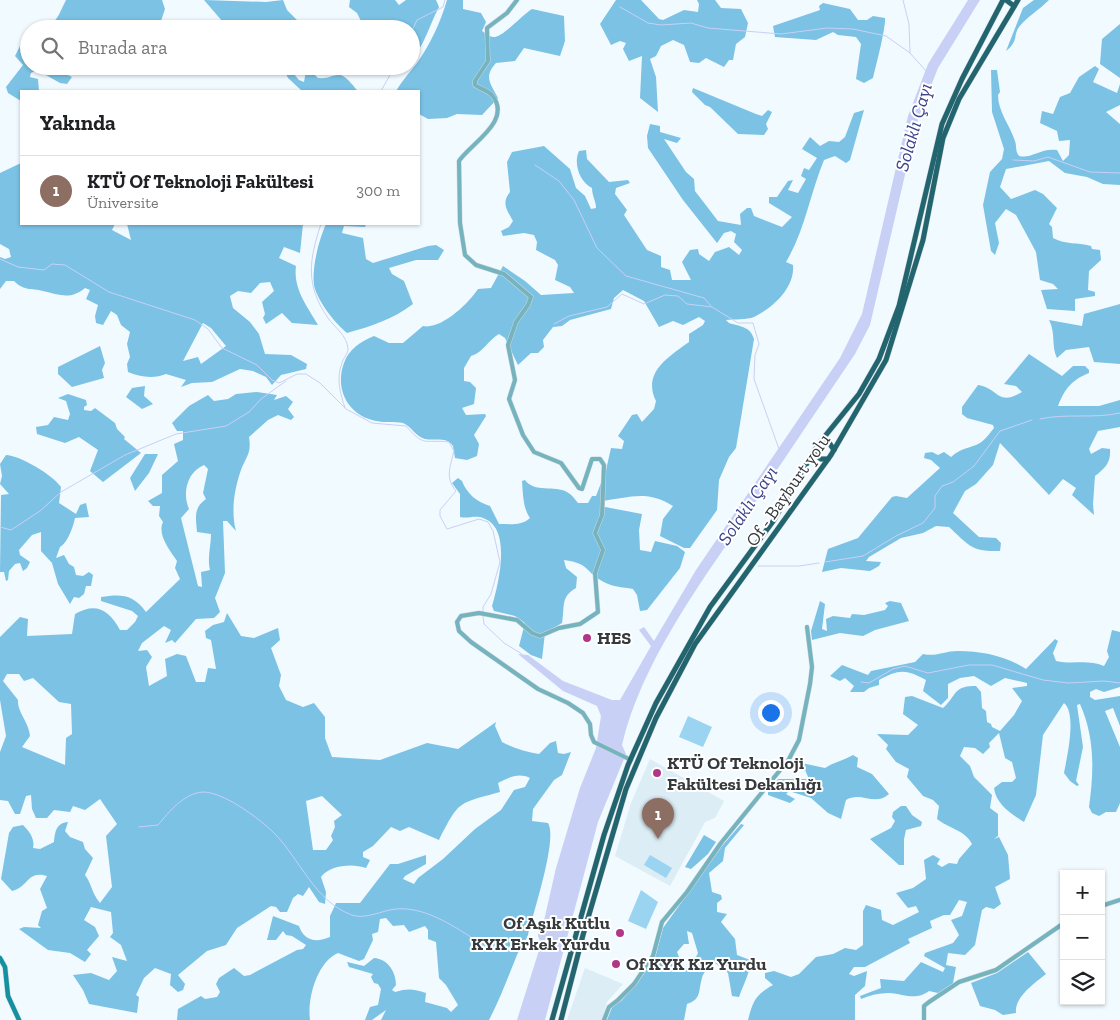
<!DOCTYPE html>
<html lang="tr">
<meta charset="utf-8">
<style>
body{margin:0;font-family:"Zilla Slab",serif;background:#f6f6f6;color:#202124}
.controls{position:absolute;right:15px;bottom:15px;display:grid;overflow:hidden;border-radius:0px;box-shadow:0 1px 4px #0004}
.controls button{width:45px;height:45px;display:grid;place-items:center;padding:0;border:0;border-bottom:1px solid #e0e0e0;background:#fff;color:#202124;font:25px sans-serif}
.you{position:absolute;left:770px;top:712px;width:18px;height:18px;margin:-12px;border:4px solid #fff;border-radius:50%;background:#1a73e8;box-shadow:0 0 0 8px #1a73e833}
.badge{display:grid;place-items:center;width:32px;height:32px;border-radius:50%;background:#b13688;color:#fff;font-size:16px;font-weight:700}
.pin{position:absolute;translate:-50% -41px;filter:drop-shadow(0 1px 2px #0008)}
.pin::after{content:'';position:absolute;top:26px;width:18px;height:15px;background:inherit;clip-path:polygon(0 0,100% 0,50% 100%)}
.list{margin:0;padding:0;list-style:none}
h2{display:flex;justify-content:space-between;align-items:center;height:65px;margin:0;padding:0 20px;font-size:21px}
h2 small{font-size:16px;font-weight:400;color:#757577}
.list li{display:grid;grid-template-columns:32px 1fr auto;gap:15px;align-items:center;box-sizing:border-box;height:70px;padding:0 20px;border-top:1px solid #e0e0e0}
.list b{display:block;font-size:19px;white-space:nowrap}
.list p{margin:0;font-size:16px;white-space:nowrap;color:#757577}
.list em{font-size:16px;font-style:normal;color:#757577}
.icon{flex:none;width:28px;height:28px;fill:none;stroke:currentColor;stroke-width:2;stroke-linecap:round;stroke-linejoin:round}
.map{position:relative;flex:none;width:1120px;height:1020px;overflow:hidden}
.search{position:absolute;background:#fff;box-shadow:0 1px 4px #0004;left:20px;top:20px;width:400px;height:55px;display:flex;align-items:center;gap:12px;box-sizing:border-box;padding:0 18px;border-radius:28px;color:#757577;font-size:19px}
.panel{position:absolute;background:#fff;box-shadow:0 1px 4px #0004;left:20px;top:90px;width:400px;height:135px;border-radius:0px}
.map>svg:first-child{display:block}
.built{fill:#dcedf5}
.green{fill:#9bd4f1}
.forest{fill:#7bc2e5;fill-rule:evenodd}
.water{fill:#c8d0f6}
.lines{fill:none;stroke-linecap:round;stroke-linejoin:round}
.stream{stroke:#c8d0f6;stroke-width:1}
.tertiary-casing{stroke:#cfd7dc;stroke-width:5}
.secondary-casing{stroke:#cfd7dc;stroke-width:5.5}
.trunk-casing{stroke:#cfd7dc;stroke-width:6}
.tertiary{stroke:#75b4be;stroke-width:4}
.secondary{stroke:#1491a1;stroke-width:4.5}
.trunk{stroke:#22656e;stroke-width:5}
.poi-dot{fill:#b13688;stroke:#fff;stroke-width:2}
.labels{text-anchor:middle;stroke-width:4;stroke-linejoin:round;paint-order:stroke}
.street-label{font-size:18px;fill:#363a3c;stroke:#fff}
.poi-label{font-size:18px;font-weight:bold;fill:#363a3c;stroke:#fff;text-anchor:start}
.water-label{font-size:19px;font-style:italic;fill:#3c438a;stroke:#fff}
</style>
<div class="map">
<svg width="1120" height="1020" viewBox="0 0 1120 1020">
<rect width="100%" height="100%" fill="#f1faff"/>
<g class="built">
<polygon points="650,759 724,801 715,818 705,822 670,886 615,856 631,803"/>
<polygon points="585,968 623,984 607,1002 602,1020 567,1020"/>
</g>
<g class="green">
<polygon points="688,716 712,727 703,747 679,737"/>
<polygon points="650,855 672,868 666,878 644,865"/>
<polygon points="641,890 658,902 646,929 628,921"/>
</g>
<g class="forest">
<path d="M66,0h96l3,9 -4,12 -7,1 1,7h-122c27,-9 21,-5 33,-29z"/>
<polygon points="204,0 266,2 283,0 287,10 302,25 299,29 229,29"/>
<path d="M350,0h45l4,5 7,-5h30l3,7c-10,19 -14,37 -28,54v-32h-46l-8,-16 -8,-6z"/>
<path d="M447,0h16v9l18,4 5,9 -4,9c3,2 8,6 11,6 8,2 29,-22 39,-28l32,7 1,25 -5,15 -36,-8 -9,13 -19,2c-13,14 -5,21 2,35l-16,17 -25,-1 -10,4 -19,1 -9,-5v-23h-23c6,-10 13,-18 21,-28 13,-18 24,-42 30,-63z"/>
<polygon points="616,0 641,0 659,19 663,20 684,10 698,12 699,4 697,0 715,0 721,8 741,9 748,23 745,37 736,44 733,60 729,60 724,67 706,58 699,63 690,62 684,45 673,40 661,46 656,56 650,59 656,77 658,112 640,98 642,56 629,61 623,49 626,43 620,41 611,45 600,24"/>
<path d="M1034,0h15c-10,10 -21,16 -30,27 -6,8 0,14 -13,24l17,-43z"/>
<path d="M823,3l27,6 8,11h9l6,-4 12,2c1,9 -9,48 -12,60l-9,5 -8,-4 5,-35 -5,-7 -18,-2 -5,-3 -17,8 -41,-3 -2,-11 47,-16 -1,-4z"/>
<polygon points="1120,24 1120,78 1100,64 1102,39"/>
<polygon points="28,30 29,66 70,66 68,75 72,77 67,84 60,83 37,70 31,73 30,77 38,79 39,91 21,91 21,101 8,93 6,87 23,65 15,56"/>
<path d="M287,66l12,14 5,2 2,-11 3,-2 9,9c11,1 13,-3 21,-3 6,-1 15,12 19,16h-56l-14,-13 -5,-10z"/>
<path d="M1095,66l4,3 -6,13 24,11 3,-9v21l-14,7 14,12v61l-17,-1 -16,-7 -22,-4 -16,-12 -43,8 -6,18 11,12 24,-9 8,4 14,14 -8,16 3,3 1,11c14,7 23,4 38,8l1,3 8,1 1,10 -12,11 -1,19 7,2v4l-20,3v12l-28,-2 -6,-19 17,-1 -5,-5 -13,-4 -4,-28 -20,-37 -10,-6 -11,14 4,20 -4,12 -4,-4 -8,-46 7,-33 12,-13 2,-10 -12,-37 -1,-42h6l3,22 -2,3c0,17 12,30 17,46 2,6 0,10 4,15 14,3 20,-8 38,-6l6,11 6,-6 1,-15 -11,1 -2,-10 -17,-8 2,-12 11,3 7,-17 10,-4 9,-16z"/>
<polygon points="693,88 756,114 762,116 768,110 772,112 766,124 768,129 764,135 738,134 710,107 705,105 692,92"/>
<path d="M864,110l-14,50 -4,3 -11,-7 -11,4c-14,34 -19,70 -38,102l7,3c2,22 -19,42 -39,52 -7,3 -20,2 -28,3l3,3c12,4 21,3 25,16l-18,109 -7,9 -10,23 -2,30 -27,38h-6l-24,-12 3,-17 10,-13c-26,-17 -44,-8 -73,-5v5l42,8 -3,16 1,20 11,2 4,-11 22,5 8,6 -5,16 -33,42 -7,1 -3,-16 -4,-6c-11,-2 -21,-2 -31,-8 -19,-11 -11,-17 -38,-21l2,8 11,9 -1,11c-16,9 -11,19 -14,35l-17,10 -3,26 -11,-4 -12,-9 6,-23 -10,-7 -21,-5 -2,-5c6,-21 21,-78 -9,-88 -8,-3 -15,1 -23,-1v-23l-8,-11 6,-5 4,3c5,13 15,21 28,25l9,18c10,0 23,2 31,-6 -7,-10 -7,-24 -8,-37l3,-1c9,13 30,5 42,12 4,2 8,7 11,11h10l4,-7h4l10,-26 5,-22 11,1 2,-8 -6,-5 14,-21 5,-1 5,8 12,-13 2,-8c-14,-28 12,-44 33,-59v-8l14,-9 2,-4 -6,-4 -16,8 -10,-4 -14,6 -15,-26 -21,-11 -9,8 -3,11 -41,11 -8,6 -9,1 -10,13 1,7 -6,6h-7l-13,12 -13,-27 -6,-4c-11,6 -15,18 -28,22l-7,12v13l6,1 6,6 -2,16 -12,4 4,7 19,-1 1,2 -12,19 5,9 -2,12 -10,4 -12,-2 -2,-12c-7,-10 -18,-5 -28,-7 -9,-2 -14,-13 -22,-16 -9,-2 -18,0 -27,-2 -27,-5 -42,-31 -32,-58 5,-14 16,-21 30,-27l15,7h14l20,-17c18,4 46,-23 55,-37l13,-1 12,-22 22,15 16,14 33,-2 -4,-6 -15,-7 3,-15 -3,-5 -19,-10 1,-8 -3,-7 -10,-2 -21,3 -2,-5 8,-4 4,-6c-6,-11 -12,-18 -3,-29l-3,-30 5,-10 32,-6 26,23 6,19 9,8 6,13 5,-1c0,-7 -4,-12 -4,-20 -12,-6 -19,-24 -13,-37l7,-1 1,9 22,23 19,-2 2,3 -14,5 -1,6 12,16 -3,5 23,35 14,6v11l9,3 2,10h19l-9,-18 8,-12 8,-1 1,5 10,7 6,-9 14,-5 10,8 3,-5 -8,-8 2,-8 -5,-3 -7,2 -7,10 -34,-43 -35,-52 -1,-12 3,-12 10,2v6l21,6 -4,5 -13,-4 22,33 8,7 1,12 23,30 23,4 -1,-11 7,-6h4l3,8 28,11 10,-10 -23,-14v-6h8l11,-16 5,-1 -5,10 10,3 8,-14 -5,-3 3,-8 5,2 8,-12 -15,-9 8,-12 10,9 9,-5 10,1 6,-5 9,-24z"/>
<path d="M21,163v61h94l-3,6 19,10 -4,-16h176l-3,29 -16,-6 -5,11 17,8c-3,23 11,40 22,59l-26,-2 -10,-10 -16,11 -3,-6 2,-4 -3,-12 12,-11 -4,-9 -10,1 -9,10 -13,-2 -8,5 3,12 17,14 9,12 6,20 26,1 16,9 -1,5 -25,6 -9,10 -6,-8 -13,-6 -13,-2 -28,13 -20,1 -11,4 5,-7 -20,-6c-12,5 -27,3 -38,-2l-1,-8 3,-7 -3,-13 3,-12 -9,-7 -4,-10 -6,-4 -8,14 -7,-2 -1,-7 3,-11 -12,-6 4,-9 -5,-2c-14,12 -26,7 -42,3 -12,-3 -19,0 -29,-10h-8l-6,8v-32l5,2 6,-2 -2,-8 -9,-5v-71zM203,323l8,5 15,18 -25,18 -3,-7 -15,4z"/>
<path d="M326,224h40l-1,3 -21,-1 -2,7 21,5 3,21 7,4 55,-17 8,-1 8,5 -6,10h-22l-27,8 3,6 12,7 9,23c-20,15 -41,22 -66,29 -12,-10 -27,-29 -32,-44 -5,-16 4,-50 11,-65z"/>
<path d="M1120,304v60l-26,-2 -5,-15 -23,3 -9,8c-6,-12 -1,-25 -8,-38l33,6 2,-12z"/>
<polygon points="100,346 105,363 102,370 104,378 72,387 58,374 58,367"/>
<path d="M1029,354l33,22 11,-10h12l4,4v3c-17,7 -24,15 -31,33h41l21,-6v27l-22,4 -9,18 2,5 11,-6 8,1c1,14 -5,19 -15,27l-2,28 1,11 -22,-20 4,-7 -13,-9 -14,16 -49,-52 -7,22 -17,19 -11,7 -12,22 26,24 17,1 5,5 -1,8c-29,1 -31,-6 -51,-24l-13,-1 -13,7 -22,5 -32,19 -3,4 15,1 -2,4 -9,5 -29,-3 -19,4 6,-23 30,-11 34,-41 4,-1 11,2 33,-30 -9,-8 -7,-2 1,-5 7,-1 6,3 6,-3 7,5c11,-10 18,-8 29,-14 5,-3 10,-10 14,-15l-1,-3 -26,-7 -5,-4v-7l16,-22c21,3 19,22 44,7l-6,-6 -12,-2z"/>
<polygon points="145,386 144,396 153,404 142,409 126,397 132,388"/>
<path d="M257,392l20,3 -3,5 12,-4 7,6 -5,7 6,8 -3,3 -13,-5 -10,5 -19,17c3,18 -4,20 -9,36 -6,18 -9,40 -4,58l-9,-10h-4l2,52 -10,25 5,14 -6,6 -18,1 -21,24 -3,-3 -7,3 6,-13 -7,-4 -22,17 -4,8 9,-1 5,7 -6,10 3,19 18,-10 -2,-17 12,-5 9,2 10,26h9l3,-14 8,1 -5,-29 -5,-2 -1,-7 8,-6 11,-3 3,-9 14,23 13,2 24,-10 2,12 -9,8 10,27 -2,11 7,14 17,7 11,-4 11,14v21l7,19 48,3 47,-17 31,6 38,-27 -1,4 7,16c11,6 24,10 37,12l11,-11 6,-2 2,12 6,1 7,-2 -9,23 -8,5 -21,29 -1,12 16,2c10,16 -15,90 -20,112 -3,8 -8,13 -11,20 -9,22 -17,44 -28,65h-108l5,-10 -14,10h-7l5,-13 8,-2 3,-16 -3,-5 -4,-1 -3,-6 2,-3 -24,-7 -2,-5 17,4 10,-8c14,1 22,14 22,27l-4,5 3,2c13,-4 19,-3 31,1l-1,9 22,6 4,4 7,-7 -12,-20 -7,-7 -3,-36 -8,-3v-9l-3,-4 -16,6 -5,-7 -11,1 -7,-8 -6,1 -2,13 -6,2 1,6 -9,19 -5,2 -21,-8c-21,9 -31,46 -28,67h-133l1,-11 23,-13 4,3 12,-2 3,-5 -4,-8 3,-6 15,-10 10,8 6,-1 47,-25 6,-1 3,-4 -14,-9 -6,-1 -3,-4 -7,9h-9l6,-24 26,10c5,15 17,17 31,11v-21l6,-13h24l30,-39h8l28,-9v9l-21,12 -2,3 11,5 4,-6 25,-19 32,-30 26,-19 13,-20 11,-3 5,-9c-12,-6 -22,0 -32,5l2,9c-42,12 -40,7 -61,48l-30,-13 -9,4 -9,-4 -18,19 -10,6v5l7,3 -4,8c-13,-5 -37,-3 -45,9l5,15 -1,12 -6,-2 -10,-15 -6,9 -5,-2 -5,4 -6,14h-7l-4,-5 -5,-1 -34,22 -11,17 -19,6 -29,24 7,9 -2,6 -5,2 -8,-7 1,-11 -16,-6 -11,10 -8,17 3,2 -2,16 -48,-9 -6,-14 -10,-15 18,-2 18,7 8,-9 -5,-14 15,4 -6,-16 -11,-8 3,-4 -2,-21 -20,-5 -7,13 11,7 4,9 -12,14 4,4 -6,8 -15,-9 -22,-3 -29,-21 5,-2 17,1 -3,-3 4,-14 5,-3 -7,-19 7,-13c-20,-6 -18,11 -35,15l-11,-12 8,-46 4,-6 10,-2c7,7 12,14 10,23l7,1 14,-7c1,-10 2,-19 14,-20l-3,9 5,6 13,5 2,7 8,9 -8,17c7,9 6,17 15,28l12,-16 -6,-51 11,-12 -17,-25 -15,11 -12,-4 -3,6 -16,-2 -7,8h-11l-4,-9 -1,-14 -5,1 -6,18h-5l-7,-13 -8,-1v-48l6,-16 -6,-36v-63l20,-20 8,2 -1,17 45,-2 3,-20c21,-12 34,-4 45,16h7l8,-8 3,-6 -6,-5 -31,-10v-4c20,-3 32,-3 45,15l34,-33 -5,-11 2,-7c-7,-11 -20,-26 -14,-39l-4,-6 1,-10h-7l-5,-5 14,-8v-18l16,-14 -4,-17 9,-4v-9h-6l-5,-8 17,-17 19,-11 6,6 14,-2 8,-5zM204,465l4,4 -5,24 3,6c-13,9 -10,19 -9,33l14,2c0,13 -4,23 -1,36l-9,2 1,15 -4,-1 -17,-68 8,-9c-7,-16 -2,-37 15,-44zM7,674h12l5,7 9,-3 26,24 12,2 1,30 -6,4 -1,27 -43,-18 8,-11c-1,-14 -13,-24 -12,-36l-15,-19zM322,796l20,19 -8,6 1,6 -4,9 2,4 -7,10h-13l-7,-49z"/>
<polygon points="68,394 86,400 87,405 84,407 84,410 91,411 95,408 115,423 117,429 125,437 124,439 141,453 103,482 90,471 98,450 79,437 65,443 37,434 36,427 48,425 54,417 68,420 70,414 66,401 58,398"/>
<polygon points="145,454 158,454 149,473 135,491 130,478"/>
<path d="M6,455c13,0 47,20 55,32l-2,16 17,11 4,-9 6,-2 3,14 -14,1c-2,9 -7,24 -15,29l-4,11 8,-3 5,9 5,3 2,8 7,1 6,-4 4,3 -2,11h-5l-2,8 -5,4 -5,-1 -4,7 -12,-20 -6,-21 -11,-12v-19l-9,3 -13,15 1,5 10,7 -3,6 -4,3 -3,-8 -5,1 -6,7 -1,9 -2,1 -2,-9h-4l1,-77 8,-1 -9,-10 2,-8 -2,-12z"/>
<polygon points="820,601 825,604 822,629 827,631 826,619 833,616 850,618 852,614 864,615 885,610 888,606 885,603 890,601 901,603 909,621 875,630 863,636 840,633 812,640 811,631"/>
<path d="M1112,630l8,2v55l-16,5 -8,-3 -6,3v5l5,3 25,-4v30l-7,-18 -8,3 15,36v56l-4,9h-10l-7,4 -7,-3 -3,-6c5,-36 6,-69 -9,-103l-3,1 6,42 -7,34 3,4 -2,1 -7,-5 -6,-8c3,-16 13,-59 0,-70l-21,32 -7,60 -12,27c-13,-8 -28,-18 -30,-34l8,-6h10l4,-4 -4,-16 -7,-4 -6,-25 -10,10 1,4 -7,7 -8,-6 -11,-1 -4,9 10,10 4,11 18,18 -2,13 8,6v22l-4,3 5,-2 9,18 2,24 -15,8 6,17 -7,5 -8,-2 -4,3 -7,35 -10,10 -17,-2 -2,12 10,2 -3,16 -15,10 -9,-2c-14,10 -24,3 -40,2 -10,0 -19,2 -28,6l-1,-3 21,-8 -1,-9 24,2 17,-19 22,10 2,-4 -21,-12 1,-3 28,-10 6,-8 -8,-15 11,-4 5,-14 -8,-2 -9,15h-6l-14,6 2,7 -24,11 2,4 -45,24h-11l-5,7 5,2 13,-5 -2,15 -10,9v25h-107c5,-19 7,-25 25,-35l-8,-7v-5l9,-2 17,6 8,-3 17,-17 17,-3 12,-6 11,2 7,-5v-34l3,-6 15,5 1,10 11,5 26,-13 -3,-6 -8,2 -12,-15 17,-5 13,-9 -2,-19 9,-5 7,4 -3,5 5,3 7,-4 8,1 2,-5 13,-15c-7,-14 -24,-16 -35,-25l2,-13 -6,-6 -10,-4 -16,-19 2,-8 -13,-7 -10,-13 2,-4 -11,-11 31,1 10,-10 -15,-11 2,-17 7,-1 31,12c13,-11 10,-23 33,-22l5,6 1,16 4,3 1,11 4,2 1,3 8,4 14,-16 8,-14 -10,-13 15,-2v-3l-22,-5 -14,8 -17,-10 -14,2 -12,6v14l-7,7 -18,-14 3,-11c-20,-11 -27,-11 -47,0v5l-10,3 -5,4h-14l4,-6 -9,-8 -5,3 -10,-5 12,-11 26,10 3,-4 44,-9 8,-8c14,3 21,-3 35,-3 24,0 48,5 68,18l29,-30 3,2 -5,12 3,8c17,4 31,-2 48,5l5,-9 -2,-6z"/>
<path d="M853,755l5,3 -1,9 15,7 17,20c-14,13 -28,-3 -43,6l-5,19 -13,-6 -17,-15 -22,-7 -3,3 9,5 -5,4 -22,-8v-4l10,-12h31l-4,-9 -8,-8 28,6c9,-6 18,-7 28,-13z"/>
<polygon points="901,806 906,806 912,815 922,822 921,826 906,830 904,839 904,865 899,865 870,839 891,828 895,821 892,817 893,812"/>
<path d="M741,824l3,1 -19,23 -2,13 -14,12 3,19 9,3 1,4 -5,4v9l10,2 -6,8 14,17 2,16 13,5c1,12 -7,25 -11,37l-7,-1 -4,-23 -14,-11c-4,5 -11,10 -12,16 -4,13 0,21 -15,26l-3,16h-77l6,-15 8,-4 17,-19 17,-24 8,-30 59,-82zM687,931l5,2 6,20 -8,16 -16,-4 5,-8 -2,-5 7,-8h5z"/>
<polygon points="704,835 716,842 708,854 691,869 685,867"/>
<path d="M1028,952l18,22c-11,9 -32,23 -30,39l-13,2 -8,-5 -15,-4 -9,-23 26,-10z"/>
</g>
<path class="water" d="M968,0h12l-42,68 -20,51 -48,206 -15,29c-37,55 -74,110 -111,165 -46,68 -103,145 -122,226l4,9 -28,68 -53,198h-28l24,-76 -3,-8v-11h5l13,-57 24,-80 16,-40 5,-32 -4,-10 -34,-15 -45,-37 10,1 35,26 49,19h8l31,-54 -12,-16 5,-3 10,14 42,-71 144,-212 22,-44 46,-198 20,-52z"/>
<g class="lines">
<g class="stream">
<polyline points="903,0 909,24 910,53 927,72"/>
<polyline points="620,7 648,23 661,25 691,23 708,28 781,34 827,28 853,29 886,36 910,53"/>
<polyline points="411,33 417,20 443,7 445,0"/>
<polyline points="381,91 395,66"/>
<polyline points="1013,160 1034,161 1048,157 1090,172 1120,173"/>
<polyline points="535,165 559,181 574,200 597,248 626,276 704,298 711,306"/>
<path d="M321,224c-12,36 -16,61 7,94 7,10 19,17 20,31 0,5 -5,9 -6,14 -6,15 -2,30 3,45"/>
<path d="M0,259l18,8 26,3 8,-6 13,1 44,27 86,28 13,9 14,19 35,17 15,15 7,3 18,-9h9l14,9 26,26 26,14 34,3c19,22 18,13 43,16l5,9c-4,16 -9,27 2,40l-16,19v6l7,13 32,-10 9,3 5,9 7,31 -9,32 -8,13v5"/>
<polyline points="554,324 569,316 607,307 622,294 644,304 665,295 678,296 687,304 712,307 738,323 753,323 759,344 755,355 754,379 779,449"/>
<path d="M1040,419c26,-6 54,0 80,-6"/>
<polyline points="0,527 11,530 40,511 61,492 125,455 176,434 226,426 249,412 261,399 286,381"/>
<polyline points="825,562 863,556 896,536 923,523 935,508 935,496 942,486 953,482 974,466 1000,431 1032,420"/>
<polyline points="758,566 799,566 819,563"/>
<polyline points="483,616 484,624 504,643 522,654"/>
<polyline points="861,682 869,683 893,669 905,666 928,673 969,665 992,665 1043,680 1068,683 1104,681 1120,683"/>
<path d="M139,827l19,-2c11,-13 26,-32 45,-33 21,0 57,27 71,41 26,26 41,69 78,82 13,5 31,-5 44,-6 32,-3 65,22 90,38l16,-3"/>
</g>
<defs>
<g id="tertiary">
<path d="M517,0l-10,13 -20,15 1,33 -13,20v4c5,4 12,5 17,10 21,26 -21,48 -33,66l1,62 5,32 11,10 28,9 27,23 -3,8 -12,17 -8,23 7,35 -6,19 14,36 11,17 27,11 18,25 3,1 10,-30h8l4,6 -2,50 -7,18 8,17 -8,23 3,39 -18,12 -21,4 -19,8 -8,-3 -15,-13 -38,-7 -18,3 -4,6 2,9 12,11 67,47 30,14 15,10 7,11 1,11 3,7 37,18"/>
<polyline points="1101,906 1120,900"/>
<polyline points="604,1020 609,1007 618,1000 634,984 653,956 662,922 687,892 721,843 789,759 799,740 810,684 812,667 807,627"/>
<polyline points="924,1020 924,1006 929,1002 959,982 996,970 1064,923"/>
</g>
<polyline id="secondary" points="0,958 5,967 8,996 19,1020"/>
<g id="trunk">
<polyline points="1006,0 1014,6"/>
<polyline points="821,441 828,441 834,450"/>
<polyline points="815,450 816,455 821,459 828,459"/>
<polyline points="552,1020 604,835 628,765 656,703 710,607 774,520 817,446 859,394 879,359 899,306 942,124 962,79 1003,0"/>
<polyline points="561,1020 583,935 626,789 656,718 695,644 831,455 886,360 923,240 943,138 959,99 1018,0"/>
</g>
</defs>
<use href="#tertiary" class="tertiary-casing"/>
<use href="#secondary" class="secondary-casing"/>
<use href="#trunk" class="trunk-casing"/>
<use href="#tertiary" class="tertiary"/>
<use href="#secondary" class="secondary"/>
<use href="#trunk" class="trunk"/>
</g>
<g class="poi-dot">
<circle cx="587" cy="638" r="5"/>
<circle cx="657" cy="773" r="5"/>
<circle cx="620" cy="933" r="5"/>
<circle cx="616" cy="964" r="5"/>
</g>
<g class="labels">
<g class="street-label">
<text transform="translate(788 490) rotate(-55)" y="6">Of - Bayburt yolu</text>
</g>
<g class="poi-label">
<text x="597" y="644">HES</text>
<text x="667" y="769">KTÜ Of Teknoloji<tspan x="667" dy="21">Fakültesi Dekanlığı</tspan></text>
<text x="610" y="929" text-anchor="end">Of Aşık Kutlu<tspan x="610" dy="21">KYK Erkek Yurdu</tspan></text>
<text x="626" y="970">Of KYK Kız Yurdu</text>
</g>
<g class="water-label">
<text transform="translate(913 127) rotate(-74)" y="7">Solaklı Çayı</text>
<text transform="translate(747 505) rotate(-56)" y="7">Solaklı Çayı</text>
</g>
</g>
</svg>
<div class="controls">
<button>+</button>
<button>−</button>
<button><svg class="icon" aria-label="layers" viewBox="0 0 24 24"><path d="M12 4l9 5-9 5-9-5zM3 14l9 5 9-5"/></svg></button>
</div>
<div class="you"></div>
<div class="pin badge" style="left:658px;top:839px;background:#8d6e63">1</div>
<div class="search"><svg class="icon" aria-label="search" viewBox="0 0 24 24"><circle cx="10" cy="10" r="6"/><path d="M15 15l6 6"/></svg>Burada ara</div>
<section class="panel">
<h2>Yakında<small></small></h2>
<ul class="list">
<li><span class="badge" style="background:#8d6e63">1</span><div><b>KTÜ Of Teknoloji Fakültesi</b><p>Üniversite</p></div><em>300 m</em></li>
</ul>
</section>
</div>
